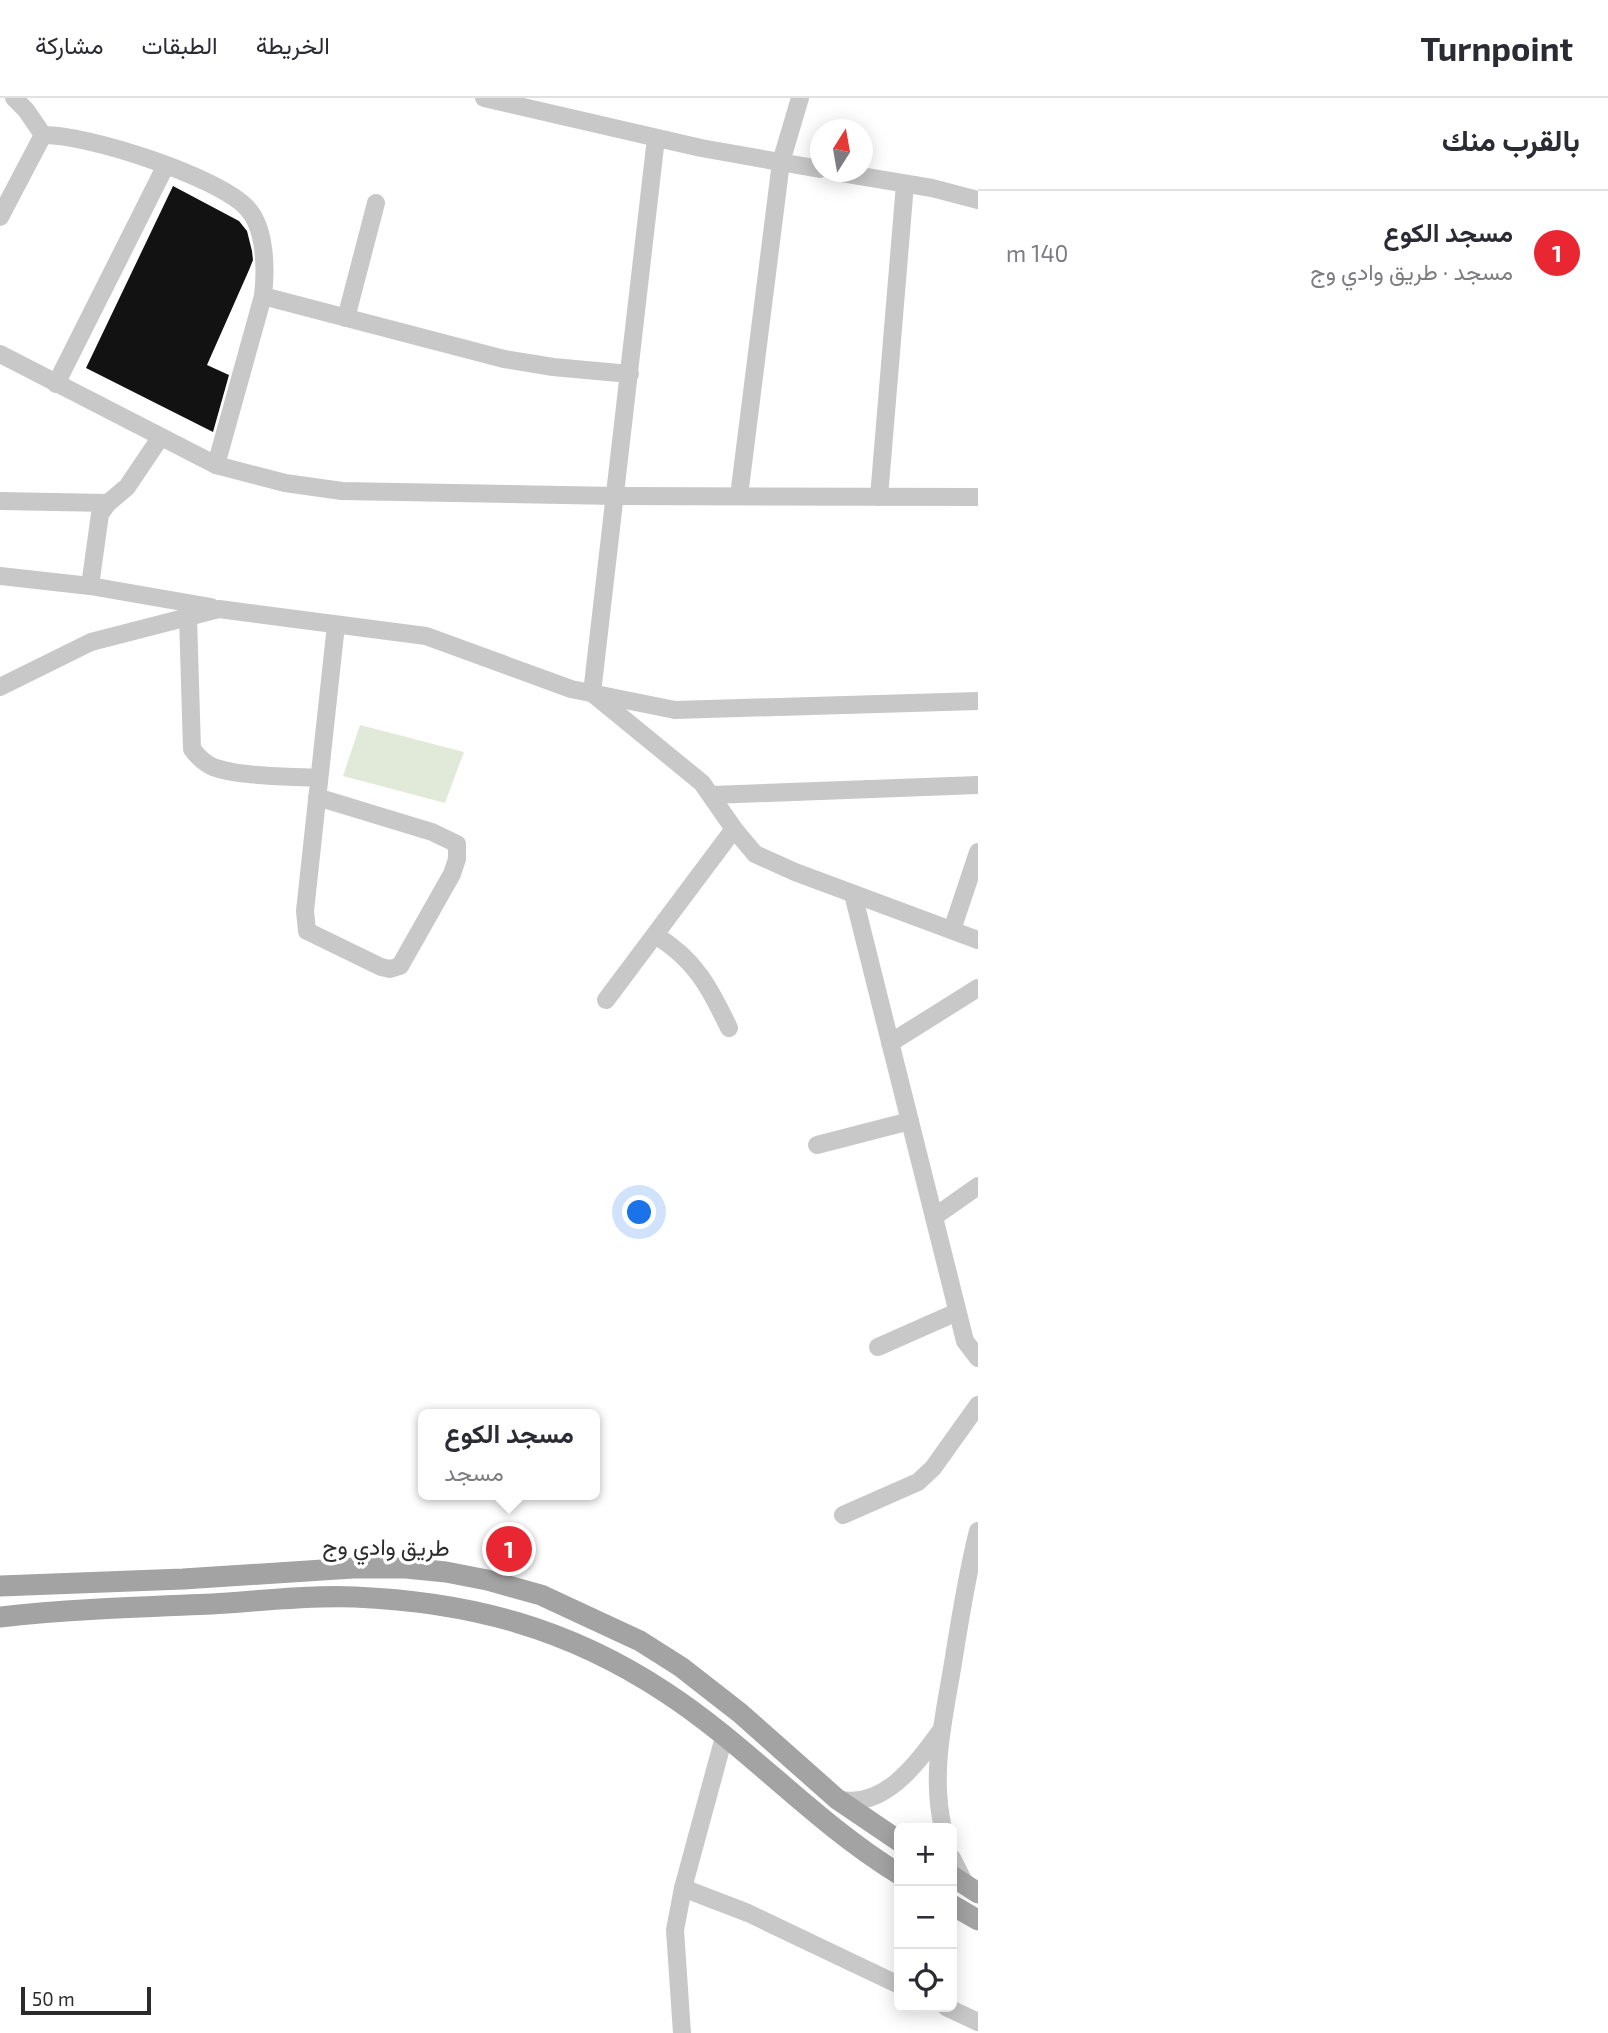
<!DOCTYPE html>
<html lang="ar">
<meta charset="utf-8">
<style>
body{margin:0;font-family:"Exo 2",Vazirmatn,sans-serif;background:#f2f2f3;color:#2b2b33;direction:rtl}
.controls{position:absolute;right:21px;bottom:21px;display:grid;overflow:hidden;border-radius:10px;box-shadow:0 4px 18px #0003}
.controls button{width:63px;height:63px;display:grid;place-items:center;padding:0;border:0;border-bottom:2px solid #e1e1e2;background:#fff;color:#2b2b33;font:35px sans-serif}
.compass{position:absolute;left:810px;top:21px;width:63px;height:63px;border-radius:50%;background:#fff;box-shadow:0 4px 18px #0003;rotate:11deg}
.scale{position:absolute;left:21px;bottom:18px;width:130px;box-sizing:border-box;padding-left:7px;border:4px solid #2b2b2b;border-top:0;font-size:19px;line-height:24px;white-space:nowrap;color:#2b2b2b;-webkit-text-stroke:5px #fff;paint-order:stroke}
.you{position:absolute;left:640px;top:1115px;width:24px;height:24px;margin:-18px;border:5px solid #fff;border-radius:50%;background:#1a73e8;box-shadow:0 0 0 10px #1a73e833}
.badge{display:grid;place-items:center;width:46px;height:46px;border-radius:50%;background:#e92732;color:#fff;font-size:23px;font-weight:700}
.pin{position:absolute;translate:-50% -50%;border:4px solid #fff;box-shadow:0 2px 7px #0006}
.popup{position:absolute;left:418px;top:1311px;width:182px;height:91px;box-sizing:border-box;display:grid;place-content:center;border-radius:10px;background:#fff;filter:drop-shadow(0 2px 5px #0005);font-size:23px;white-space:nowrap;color:#7c7c81}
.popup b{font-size:26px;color:#2b2b33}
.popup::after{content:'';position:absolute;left:50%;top:100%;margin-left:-14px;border:14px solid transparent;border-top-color:#fff}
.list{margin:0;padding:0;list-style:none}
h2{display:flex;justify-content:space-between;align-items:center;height:91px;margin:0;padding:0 28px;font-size:30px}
h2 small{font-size:23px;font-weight:400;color:#7c7c81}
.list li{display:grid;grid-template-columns:46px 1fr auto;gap:21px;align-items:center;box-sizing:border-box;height:126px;padding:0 28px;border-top:2px solid #e1e1e2}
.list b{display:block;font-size:26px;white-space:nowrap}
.list p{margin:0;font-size:23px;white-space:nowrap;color:#7c7c81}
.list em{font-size:23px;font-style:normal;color:#7c7c81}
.icon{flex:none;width:38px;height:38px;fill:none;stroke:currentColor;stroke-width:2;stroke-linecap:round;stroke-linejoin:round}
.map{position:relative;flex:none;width:978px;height:1935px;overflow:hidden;direction:ltr}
header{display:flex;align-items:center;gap:42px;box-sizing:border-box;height:98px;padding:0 35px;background:#fff;border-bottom:2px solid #e1e1e2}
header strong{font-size:33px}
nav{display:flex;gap:38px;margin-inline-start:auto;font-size:24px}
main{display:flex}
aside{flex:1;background:#fff}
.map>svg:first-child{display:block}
.green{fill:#e1ead8}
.building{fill:#121212}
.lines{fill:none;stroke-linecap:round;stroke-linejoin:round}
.minor{stroke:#c8c8c8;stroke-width:18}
.major{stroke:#a3a3a3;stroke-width:21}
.labels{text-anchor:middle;stroke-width:7;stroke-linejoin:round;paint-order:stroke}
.street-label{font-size:23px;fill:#2b2b2b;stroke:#fff}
</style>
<header>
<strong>Turnpoint</strong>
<nav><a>الخريطة</a><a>الطبقات</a><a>مشاركة</a></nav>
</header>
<main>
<aside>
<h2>بالقرب منك<small></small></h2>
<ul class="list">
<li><span class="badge">1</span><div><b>مسجد الكوع</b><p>مسجد · طريق وادي وج</p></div><em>140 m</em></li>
</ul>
</aside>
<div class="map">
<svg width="978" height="1935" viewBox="0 0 978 1935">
<rect width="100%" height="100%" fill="#fff"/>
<polygon class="green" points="360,627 464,654 445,705 343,678"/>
<polygon class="building" points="173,88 239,123 247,133 252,153 253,162 249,172 207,267 229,277 213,334 86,270"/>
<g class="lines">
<g class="minor">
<polyline points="14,0 26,12 43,37"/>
<polyline points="484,0 701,50 820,71"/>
<polyline points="656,40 592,595 702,685 734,731 755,756 795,774 978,842"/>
<polyline points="836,74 932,90 978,102"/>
<path d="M0,119l43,-82c43,-1 174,41 204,73 19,20 19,62 16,88l-47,169"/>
<polyline points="263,198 504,261 553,269 630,276"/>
<polyline points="346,220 376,105"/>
<polyline points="0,256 216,367 285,385 342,393 616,398 978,399"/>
<polyline points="56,286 165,69"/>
<polyline points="739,398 781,64 800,0"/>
<polyline points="879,399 905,86"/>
<polyline points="0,403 108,405"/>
<polyline points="0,478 90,488 211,509"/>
<polyline points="90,488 100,416 108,405 127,389 160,340"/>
<path d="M188,519l4,132c6,8 12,14 21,18 27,10 76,9 106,11"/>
<polyline points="0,589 91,544 219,511 426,538 571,591 675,612 978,603"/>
<polyline points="712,697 978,687"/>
<polyline points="317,699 432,734 457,746 457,761 452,776 400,868 390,871 381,869 307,833 305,813 336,527"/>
<polyline points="853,796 965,1243 978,1260"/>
<polyline points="952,832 978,754"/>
<path d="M655,837c40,24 55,53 74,93"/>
<polyline points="606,902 734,731"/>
<polyline points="890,945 978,890"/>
<polyline points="817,1047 910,1023"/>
<polyline points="934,1119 978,1088"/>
<polyline points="878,1249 957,1214"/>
<polyline points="843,1417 918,1384 933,1370 978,1307"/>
<path d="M837,1701c47,12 81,-37 105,-70"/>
<path d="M943,1730c-13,-55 1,-110 10,-165 7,-44 14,-89 25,-132"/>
<polyline points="952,1760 966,1788"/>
<polyline points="683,1790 748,1815 899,1887"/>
<polyline points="946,1909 978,1924"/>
<polyline points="682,1935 675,1832 683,1790 724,1639"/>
</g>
<g class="major">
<polyline points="0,1488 183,1481 353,1470 406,1470 446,1474 487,1482 541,1497 640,1543 681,1569 740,1615 837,1701 899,1743"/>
<path d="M0,1519c70,-8 141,-10 212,-13 47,-3 96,-9 143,-7 115,5 213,31 310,95 83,54 149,130 234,182"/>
<polyline points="952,1778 978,1795"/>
<polyline points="952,1807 978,1822"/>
</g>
</g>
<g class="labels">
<g class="street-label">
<text transform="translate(386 1449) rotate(1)" y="8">طريق وادي وج</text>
</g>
</g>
</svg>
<div class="controls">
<button>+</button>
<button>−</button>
<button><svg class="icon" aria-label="locate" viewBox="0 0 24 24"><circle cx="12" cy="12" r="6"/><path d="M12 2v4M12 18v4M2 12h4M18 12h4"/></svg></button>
</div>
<svg class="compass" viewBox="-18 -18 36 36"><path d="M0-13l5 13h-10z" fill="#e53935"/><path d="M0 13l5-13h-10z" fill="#7c7c81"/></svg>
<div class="scale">50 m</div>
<div class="you"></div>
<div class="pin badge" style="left:509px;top:1451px">1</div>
<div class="popup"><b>مسجد الكوع</b>مسجد</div>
</div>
</main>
